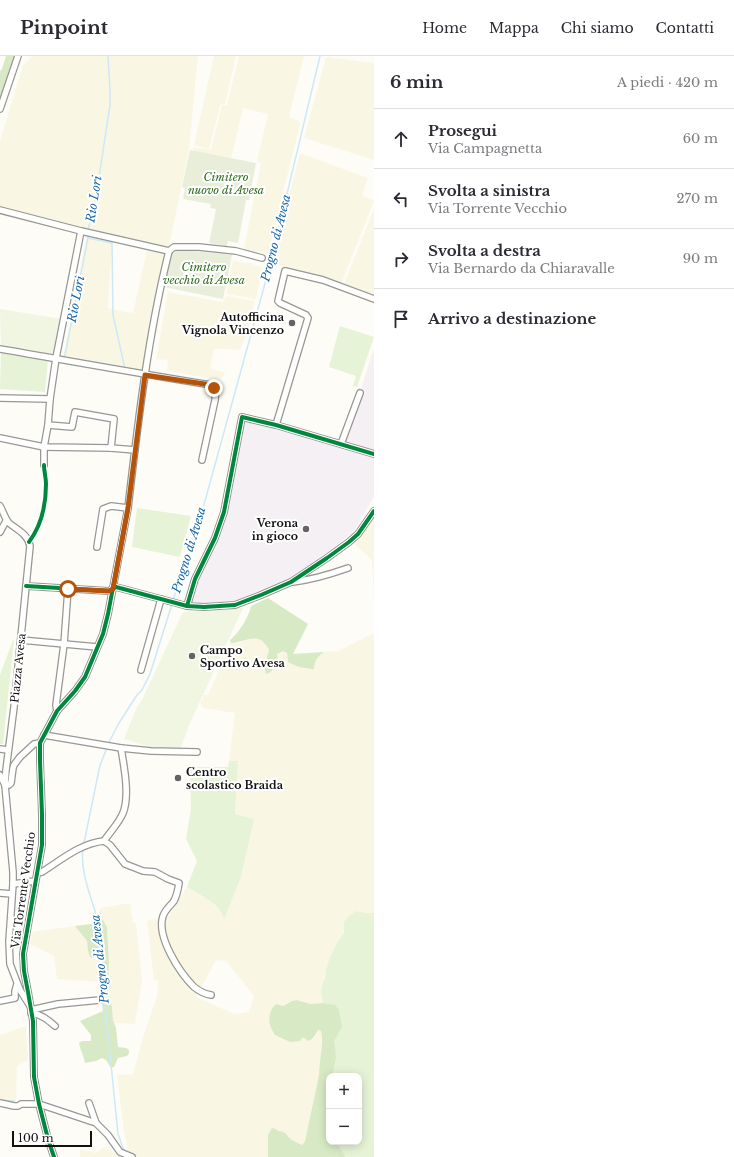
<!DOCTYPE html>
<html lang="it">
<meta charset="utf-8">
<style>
body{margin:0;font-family:"Libre Baskerville",serif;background:#f2f2f3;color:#2b2b33}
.controls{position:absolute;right:12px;bottom:12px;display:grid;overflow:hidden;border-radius:8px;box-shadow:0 2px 10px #0003}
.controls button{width:36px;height:36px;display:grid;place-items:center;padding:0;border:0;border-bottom:1px solid #e1e1e2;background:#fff;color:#2b2b33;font:20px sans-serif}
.scale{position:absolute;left:12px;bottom:10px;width:80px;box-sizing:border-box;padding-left:4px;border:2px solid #111;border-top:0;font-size:11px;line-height:14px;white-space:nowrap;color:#111;-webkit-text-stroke:3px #fff;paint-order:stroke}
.stop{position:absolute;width:12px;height:12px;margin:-9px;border:3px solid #b45309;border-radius:50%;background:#fff}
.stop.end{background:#b45309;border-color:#fff;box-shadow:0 1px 4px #0008}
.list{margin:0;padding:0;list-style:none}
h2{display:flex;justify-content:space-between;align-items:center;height:52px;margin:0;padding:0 16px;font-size:17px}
h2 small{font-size:13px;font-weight:400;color:#7c7c81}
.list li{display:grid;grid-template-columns:26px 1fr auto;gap:12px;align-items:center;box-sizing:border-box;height:60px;padding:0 16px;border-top:1px solid #e1e1e2}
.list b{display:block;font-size:15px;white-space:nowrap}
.list p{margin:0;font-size:13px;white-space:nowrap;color:#7c7c81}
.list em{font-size:13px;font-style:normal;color:#7c7c81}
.icon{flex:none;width:22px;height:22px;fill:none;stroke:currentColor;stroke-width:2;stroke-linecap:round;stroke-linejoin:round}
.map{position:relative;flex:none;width:374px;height:1101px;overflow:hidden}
header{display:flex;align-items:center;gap:24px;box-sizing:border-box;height:56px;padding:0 20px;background:#fff;border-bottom:1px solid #e1e1e2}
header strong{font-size:19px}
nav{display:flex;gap:22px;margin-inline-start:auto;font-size:14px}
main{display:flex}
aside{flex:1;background:#fff}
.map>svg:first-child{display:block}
.industrial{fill:#f5f0f3}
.farmland{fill:#f9f7e4;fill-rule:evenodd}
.green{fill:#e7f3d7}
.forest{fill:#d8eac5}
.cemetery{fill:#e9eedb}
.pitch{fill:#f0f6e1}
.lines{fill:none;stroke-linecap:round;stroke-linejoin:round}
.stream{stroke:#cde8f7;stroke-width:1.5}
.minor-casing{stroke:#979795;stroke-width:8}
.minor{stroke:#fffffe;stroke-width:5.5}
.cycleway-casing{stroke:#fff;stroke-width:6}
.cycleway{stroke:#00873e;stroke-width:4}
.route{stroke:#b45309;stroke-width:5}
.poi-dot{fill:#646362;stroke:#fff;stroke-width:1.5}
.labels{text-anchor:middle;stroke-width:4;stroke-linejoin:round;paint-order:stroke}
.park-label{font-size:11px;font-style:italic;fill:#2f6b1f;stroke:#fff}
.poi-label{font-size:11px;font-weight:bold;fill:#111;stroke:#fff;text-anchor:end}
.street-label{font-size:11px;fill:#111;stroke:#fff}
.water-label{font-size:12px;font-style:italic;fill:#1768a6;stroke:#fff}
</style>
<header>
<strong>Pinpoint</strong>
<nav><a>Home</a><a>Mappa</a><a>Chi siamo</a><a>Contatti</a></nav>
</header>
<main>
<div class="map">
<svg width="374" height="1101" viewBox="0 0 374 1101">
<rect width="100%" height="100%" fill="#fdfcf7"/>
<g class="industrial">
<polygon points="374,292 374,396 344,386"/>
<polygon points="243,364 326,385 374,400 374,441 353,476 316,505 288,523 256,538 232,546 204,549 189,547 223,455"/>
</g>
<g class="farmland">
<polygon points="32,0 198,0 189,93 169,191 83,172 0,151 0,85 23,9 28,5"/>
<polygon points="214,0 236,0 225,48 221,47 209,93 194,89"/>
<polygon points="239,0 304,0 289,61 299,65 300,68 298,77 284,132 270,191 268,195 264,197 244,193 261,107 257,105 268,58 243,52 231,103 193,95 193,91 211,94 222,49 227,49"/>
<polygon points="326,1 374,7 374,104 304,82"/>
<polygon points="300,97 368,122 362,140 374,144 374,145 341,228 322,221 285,212 273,205 287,151 290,135"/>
<polygon points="374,153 374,236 373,239 344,228"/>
<polygon points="86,181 112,187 108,252 120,255 133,257 147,194 165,198 156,241 141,319 63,304"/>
<polygon points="233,204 239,206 250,207 262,212 256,243 226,238"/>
<polygon points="168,236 223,246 226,240 255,245 247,277 240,294 229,293 214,293 210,313 224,316 225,318 220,324 167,315 168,304 156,303"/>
<polygon points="374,461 374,546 372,504 353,487 365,474"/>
<path d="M374,577v280h-8l-10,-2 -6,4 -5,7 -1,11 -7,10 -7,14 -4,13 -5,23 2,10 -13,1 -13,-4 -5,1 -9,5 -3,32 7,2 3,2 14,-4 4,3 4,-1 3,-3 3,-7 3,1v4l1,18 -3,13v9l-14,66 -3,4 -8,-4 -6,-5 -20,19v2h-130l-9,-4 -5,-21 -7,-57 16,-1 10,-37 14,-41 1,-15 -4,-1 -7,-59 20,-3 20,-31 10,7 11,5 11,11 5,8 17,-41 13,-58 -19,-5 3,-53h-9l6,-48 -32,-5 -3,-6 3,-3v-4h5l23,-52h9l10,-4h11l4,4 4,7 -5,17 12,-13 7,-3 4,2 1,9 8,4 10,3h8l1,-8 3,-5 6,-4 14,-1zM216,904l10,1 28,35 -5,16 -15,2 -38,-17z"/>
<polygon points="130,847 133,867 136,867 142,925 135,968 115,967 113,964 112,950 109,943 108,935 109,907 107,871 102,863 100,854 100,852"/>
<polygon points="75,870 87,885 88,895 99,902 102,918 101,924 99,926 57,923 54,900 30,888 32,876"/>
<polygon points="26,970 28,1004 17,1010 16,1046 0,1046 0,979"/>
<polygon points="106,1090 119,1101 80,1101 80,1093 95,1097"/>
</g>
<g class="green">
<polygon points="340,270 374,281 357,331 353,330 356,320 329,311"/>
<polygon points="1,296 48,304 45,336 0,333"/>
<polygon points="137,452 191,460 180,501 132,491"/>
<polygon points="13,584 14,584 3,688 0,688 0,619"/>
<path d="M229,705h9l-3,53 19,5 -13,58 -17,42c-5,-17 -24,-23 -37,-32l10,-26 -11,-22 5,-30 -1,-42h38z"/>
<path d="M356,855l10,2h8v244h-28l-10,-15h23v-66h-26c0,-6 2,-10 3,-16 1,-8 -4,-16 -1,-22l-6,-34 -6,-1 -2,-10 1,-8 3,-7 1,-8 4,-13 7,-14 7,-10v-11l6,-7z"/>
</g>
<g class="forest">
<polygon points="6,0 16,0 0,53 0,15 2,13"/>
<path d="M268,542l40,26 -15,30 31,-2c-7,5 -9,8 -10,17 -9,0 -17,-2 -26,-7l-1,-9 -4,-2 -6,3 1,6 -7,12 -5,2 -2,-7 5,-17c-10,-20 -21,-8 -38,-7l-1,-3c8,-6 19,-23 21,-34z"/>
<path d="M100,854l2,9 5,8 2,36 -1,28 1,8 3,7 1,14 3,8 2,19 8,1 3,2v3l-2,3 -9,2 -4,9 -3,1 -5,-8 -4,-2 -6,3 -11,2c-1,-7 -5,-13 -6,-20l3,-2h9v-6l-11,-14 23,-10 -4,-29c5,-7 2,-16 0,-24l-3,-2 -3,2 -3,-1 -2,-6 -1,-10 -12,-15 23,-3z"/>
<path d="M297,944l13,4 13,-1 12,2 4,5 3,17 -8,14c1,6 2,12 2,18 -1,6 -3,11 -3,17h-4v66h7l10,15h-78v-22l4,-7 4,1 2,2c8,0 9,5 14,9 3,2 7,3 10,5l3,-4 14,-66c0,-15 5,-29 2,-44l-3,-1c-3,5 -4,9 -10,11l-4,-3h-2l-2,3 -10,1 -15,-7c-5,-9 -8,-14 -4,-24 2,-4 3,-6 6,-7l6,2 9,-5z"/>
</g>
<g class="cemetery">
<polygon points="190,94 256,107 249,144 246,144 238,187 228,185 227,190 209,187 216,153 210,152 211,148 183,143 185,132 182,131"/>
<polygon points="177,193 232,199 223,243 164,231 172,196"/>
</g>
<g class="pitch">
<polygon points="0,253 61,263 54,298 1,289"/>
<polygon points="243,552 189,669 180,694 153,692 124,683 137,651 142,644 183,556"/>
</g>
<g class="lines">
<g class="stream">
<polyline points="108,0 110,34 110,49 96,141 89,170 88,182 112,187 113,259 125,313"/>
<polyline points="64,304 88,182"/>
<polyline points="173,544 200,463 269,213 320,0"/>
<polyline points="108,688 119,667 137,639 142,634 150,618 172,548"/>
<polyline points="84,787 100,709 107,692"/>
<path d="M83,793c-3,22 7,45 13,65l22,220 6,17"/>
<polyline points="0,1044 14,1045"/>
</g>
<defs>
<g id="minor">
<polyline points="0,53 18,0"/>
<polyline points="0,154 81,175 169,195"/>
<polyline points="169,195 174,191 199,191 236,195 262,202"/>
<path d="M0,293c70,12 141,25 211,36l5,5 -1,10 -13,60"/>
<polyline points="0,342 50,343"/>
<polyline points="48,369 72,371 75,356 114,363 111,392"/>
<polyline points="276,369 308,262 306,259 280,247 278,245 285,215 323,224 374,243"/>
<polyline points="0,382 44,391 111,392 135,394"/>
<polyline points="341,388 360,337"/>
<polyline points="44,409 44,391 48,369 50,343 56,302 81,175"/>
<path d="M0,450c3,5 5,13 9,17 8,7 19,11 21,23l-16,161 -8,63 -1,15"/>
<polyline points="0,476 6,465"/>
<path d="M97,491l6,-38 8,-3 17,2c10,-86 20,-173 41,-257"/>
<path d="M293,526c17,-2 38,-8 55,-14"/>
<polyline points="26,530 109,535 116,531 187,550 204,551 235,549 261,539 291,526 327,502 349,486 358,478 374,455"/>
<polyline points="187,550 195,523 215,482 224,456 242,361 276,369 374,398"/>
<polyline points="21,584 97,591"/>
<polyline points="141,614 161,543"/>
<polyline points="57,655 56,649 64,588 68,533"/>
<polyline points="44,679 121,692 151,695 197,696"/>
<polyline points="0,693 8,694"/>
<polyline points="0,719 5,729 13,816 13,828 9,885 10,908 20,934 30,950"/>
<polyline points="5,729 9,729 11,727 13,712 14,709 20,701 34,688 40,687"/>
<path d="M104,785c6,-9 15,-18 19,-28 7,-17 1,-47 -2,-65"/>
<path d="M37,817l5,-1c19,-12 39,-29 62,-31l6,4 15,19 18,7 12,1 13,7 11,4c-1,7 -2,12 -5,18 -4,5 -9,9 -11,15 -7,21 17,57 31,71 5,4 11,7 17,8"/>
<polyline points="13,828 35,825"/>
<polyline points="0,837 12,838"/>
<polyline points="0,945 15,942 15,935 17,928"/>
<polyline points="31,954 58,948 100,944"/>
<path d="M31,957c10,1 17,7 24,13"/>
<polyline points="0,1047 14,1050 18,1050 21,1048 39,1048 96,1067 108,1079 120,1096 132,1101"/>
<polyline points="89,1047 96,1067"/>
<polyline points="54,1101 48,1083 39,1048 34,1021 33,965 28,936 24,915 23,898 42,789 42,758 40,705 40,687 57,655 75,635 85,621 103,578 108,558 128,452"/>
</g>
</defs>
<use href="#minor" class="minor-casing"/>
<use href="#minor" class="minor"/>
<defs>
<g id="cycleway">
<path d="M29,486c12,-16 17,-38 17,-58 0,-6 -2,-13 -2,-19"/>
<polyline points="26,530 109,535 116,531 187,550 204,551 235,549 261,539 291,526 327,502 349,486 358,478 374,455"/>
<polyline points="187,550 195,523 215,482 224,456 242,361 276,369 374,398"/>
<polyline points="54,1101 48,1083 39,1048 34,1021 33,965 28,936 24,915 23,898 42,789 42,758 40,705 40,687 57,655 75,635 85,621 103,578 108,558 128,452"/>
</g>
</defs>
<use href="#cycleway" class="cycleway-casing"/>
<use href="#cycleway" class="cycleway"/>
</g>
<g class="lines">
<polyline class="route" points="68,533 109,535 113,533 128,452 145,319 211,329 214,332"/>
</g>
<g class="poi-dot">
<circle cx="292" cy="267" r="4"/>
<circle cx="306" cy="473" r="4"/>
<circle cx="192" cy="600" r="4"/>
<circle cx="178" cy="722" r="4"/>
</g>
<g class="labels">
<g class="park-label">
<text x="226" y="125">Cimitero<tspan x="226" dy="13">nuovo di Avesa</tspan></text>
<text x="204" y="215">Cimitero<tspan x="204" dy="13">vecchio di Avesa</tspan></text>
</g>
<g class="poi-label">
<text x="284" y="265">Autofficina<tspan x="284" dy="13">Vignola Vincenzo</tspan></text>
<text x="298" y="471">Verona<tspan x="298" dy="13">in gioco</tspan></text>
<text x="200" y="598" text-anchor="start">Campo<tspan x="200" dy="13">Sportivo Avesa</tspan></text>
<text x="186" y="720" text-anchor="start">Centro<tspan x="186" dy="13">scolastico Braida</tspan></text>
</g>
<g class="street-label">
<text transform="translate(18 612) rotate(-84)" y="4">Piazza Avesa</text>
<text transform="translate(23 834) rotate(-82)" y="4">Via Torrente Vecchio</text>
</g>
<g class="water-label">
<text transform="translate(94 143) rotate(-81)" y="4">Rio Lori</text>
<text transform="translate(276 182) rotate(-76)" y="4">Progno di Avesa</text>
<text transform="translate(76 243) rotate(-79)" y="4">Rio Lorì</text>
<text transform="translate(189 494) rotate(-73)" y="4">Progno di Avesa</text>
<text transform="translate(100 903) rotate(-96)" y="4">Progno di Avesa</text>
</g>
</g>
</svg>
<div class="controls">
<button>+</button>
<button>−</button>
</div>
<div class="scale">100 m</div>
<div class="stop" style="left:68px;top:533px"></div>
<div class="stop end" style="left:214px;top:332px"></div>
</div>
<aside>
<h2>6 min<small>A piedi · 420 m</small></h2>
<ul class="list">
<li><svg class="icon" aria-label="ahead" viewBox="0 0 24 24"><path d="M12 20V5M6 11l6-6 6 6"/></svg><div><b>Prosegui</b><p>Via Campagnetta</p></div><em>60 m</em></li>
<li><svg class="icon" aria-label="left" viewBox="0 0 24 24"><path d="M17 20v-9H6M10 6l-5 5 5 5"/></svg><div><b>Svolta a sinistra</b><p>Via Torrente Vecchio</p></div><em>270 m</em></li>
<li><svg class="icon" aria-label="right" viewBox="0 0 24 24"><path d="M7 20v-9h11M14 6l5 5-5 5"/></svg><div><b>Svolta a destra</b><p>Via Bernardo da Chiaravalle</p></div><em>90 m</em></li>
<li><svg class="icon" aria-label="arrive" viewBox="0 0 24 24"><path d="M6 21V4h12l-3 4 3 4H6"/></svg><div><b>Arrivo a destinazione</b></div></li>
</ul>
</aside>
</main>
